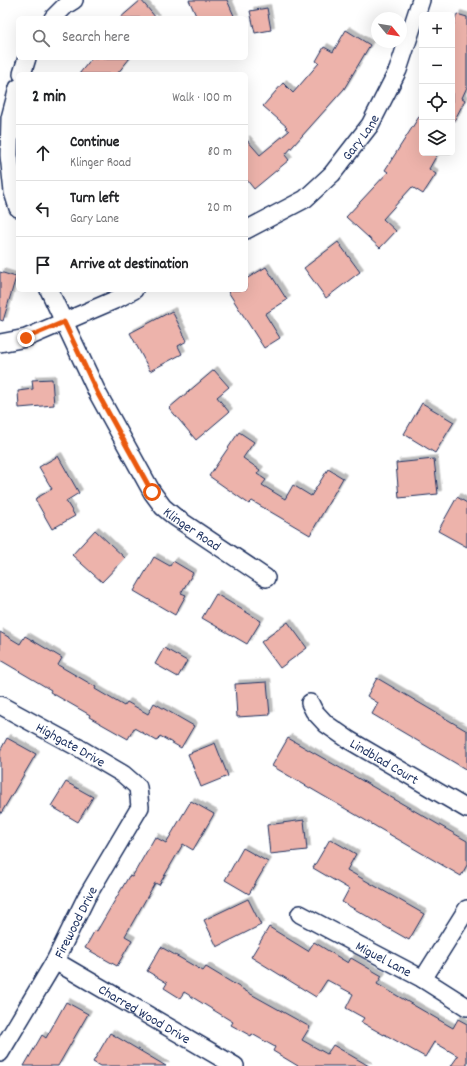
<!DOCTYPE html>
<meta charset="utf-8">
<style>
body{margin:0;font-family:Dekko,sans-serif;background:#f2f2f2;color:#202124}
.controls{position:absolute;right:12px;top:12px;display:grid;overflow:hidden;border-radius:6px;box-shadow:0 4px 16px #0002}
.controls button{width:36px;height:36px;display:grid;place-items:center;padding:0;border:0;border-bottom:1px solid #e0e0e0;background:#fff;color:#202124;font:20px sans-serif}
.compass{position:absolute;left:371px;top:12px;width:36px;height:36px;border-radius:50%;background:#fff;box-shadow:0 4px 16px #0002;rotate:120deg}
.stop{position:absolute;width:12px;height:12px;margin:-9px;border:3px solid #ea580c;border-radius:50%;background:#fff}
.stop.end{background:#ea580c;border-color:#fff;box-shadow:0 1px 4px #0008}
.list{margin:0;padding:0;list-style:none}
h2{display:flex;justify-content:space-between;align-items:center;height:52px;margin:0;padding:0 16px;font-size:17px}
h2 small{font-size:13px;font-weight:400;color:#757577}
.list li{display:grid;grid-template-columns:26px 1fr auto;gap:12px;align-items:center;box-sizing:border-box;height:56px;padding:0 16px;border-top:1px solid #e0e0e0}
.list b{display:block;font-size:15px;white-space:nowrap}
.list p{margin:0;font-size:13px;white-space:nowrap;color:#757577}
.list em{font-size:13px;font-style:normal;color:#757577}
.icon{flex:none;width:22px;height:22px;fill:none;stroke:currentColor;stroke-width:2;stroke-linecap:round;stroke-linejoin:round}
.map{position:relative;flex:none;width:467px;height:1066px;overflow:hidden}
.search{position:absolute;background:#fff;box-shadow:0 4px 16px #0002;left:16px;top:16px;width:232px;height:44px;display:flex;align-items:center;gap:10px;box-sizing:border-box;padding:0 14px;border-radius:6px;color:#757577;font-size:15px}
.panel{position:absolute;background:#fff;box-shadow:0 4px 16px #0002;left:16px;top:72px;width:232px;height:220px;border-radius:6px}
.map>svg:first-child{display:block}
.building{fill:#edb3ab;stroke:#1b2f5e;filter:url(#shadow)}
.lines{fill:none;stroke-linecap:round;stroke-linejoin:round}
.minor-casing{stroke:#1b2f5e;stroke-width:20}
.minor{stroke:#fff;stroke-width:17}
.route{stroke:#ea580c;stroke-width:5}
.labels{text-anchor:middle;stroke-width:3;stroke-linejoin:round;paint-order:stroke}
.street-label{font-size:14px;fill:#1b2f5e;stroke:#fff}
</style>
<div class="map">
<svg width="467" height="1066" viewBox="0 0 467 1066">
<defs>
<filter id="shadow"><feDropShadow dx="3.5" dy="-3.5" stdDeviation="0" flood-color="#0004"/></filter>
</defs>
<rect width="100%" height="100%" fill="#fff"/>
<filter id="ink" filterUnits="userSpaceOnUse"><feTurbulence type="fractalNoise" baseFrequency=".025" numOctaves="2"/><feDisplacementMap in="SourceGraphic" scale="8" xChannelSelector="R" yChannelSelector="G"/><feConvolveMatrix kernelMatrix="1 2 1 2 8 2 1 2 1" color-interpolation-filters="sRGB"/></filter>
<g filter="url(#ink)">
<g class="building">
<polygon points="141,0 156,18 120,18"/>
<polygon points="189,0 227,0 235,18 197,18"/>
<polygon points="267,8 271,30 255,33 250,11"/>
<polygon points="457,14 467,17 467,87 462,98 465,100 452,125 452,30"/>
<polygon points="346,30 370,45 344,89 285,155 289,160 254,189 246,179 246,139 260,155 289,131 285,128 287,127 263,106 283,83 293,93 319,63 316,61 324,47 333,52"/>
<polygon points="92,58 130,58 117,74 79,74"/>
<polygon points="422,112 422,153 438,153 429,169 436,174 423,194 412,187 383,219 396,231 380,248 346,217 388,172 385,170"/>
<polygon points="338,242 360,272 326,298 304,268"/>
<polygon points="266,267 287,300 265,314 280,338 264,348 227,290 246,290 246,279"/>
<polygon points="0,272 16,277 3,321 0,320"/>
<polygon points="172,311 187,341 178,346 182,354 150,371 130,333"/>
<polygon points="214,370 229,387 217,397 229,412 196,440 169,408"/>
<polygon points="52,379 54,405 19,408 18,391 33,389 32,380"/>
<polygon points="422,403 454,422 435,453 404,434"/>
<polygon points="239,432 254,442 243,458 260,470 257,474 266,480 262,485 285,499 293,485 311,496 328,469 343,478 310,535 252,501 249,504 209,476"/>
<polygon points="58,456 79,493 66,501 75,516 52,529 35,499 52,489 39,467"/>
<polygon points="434,459 438,494 399,498 396,463"/>
<polygon points="457,497 467,503 467,547 438,531"/>
<polygon points="95,530 125,558 102,582 72,555"/>
<polygon points="154,557 170,566 173,561 193,573 181,593 186,595 175,615 134,591"/>
<polygon points="216,594 261,621 247,644 202,618"/>
<polygon points="288,622 307,648 280,668 261,642"/>
<polygon points="0,632 20,644 25,636 62,658 58,665 96,687 95,689 124,706 127,702 148,714 154,703 194,726 181,748 160,736 157,741 134,728 128,739 89,717 90,715 50,692 51,690 0,660"/>
<polygon points="164,648 187,661 178,677 155,664"/>
<polygon points="377,678 467,731 467,770 372,714 378,703 367,696"/>
<polygon points="267,682 270,715 237,717 235,684"/>
<polygon points="7,738 36,754 0,815 0,751"/>
<polygon points="288,738 467,841 467,865 461,876 272,766"/>
<polygon points="215,743 228,776 201,787 188,754"/>
<polygon points="66,782 93,797 78,822 51,806"/>
<polygon points="191,801 214,814 193,850 183,844 159,885 155,883 125,936 132,940 117,966 85,948 95,930 97,931 129,876 132,877 155,837 166,843"/>
<polygon points="304,820 307,850 270,854 267,825"/>
<polygon points="330,839 356,854 347,870 424,914 409,940 342,902 349,889 313,868"/>
<polygon points="243,848 268,862 249,894 225,880"/>
<polygon points="248,899 261,925 217,947 204,920"/>
<polygon points="269,927 308,951 314,942 348,963 351,958 382,976 377,984 453,1028 458,1019 467,1024 467,1066 451,1066 458,1056 434,1042 425,1057 384,1034 384,1035 361,1022 364,1018 346,1008 353,994 327,980 316,997 251,957"/>
<polygon points="161,947 203,971 206,967 249,993 310,1027 302,1040 327,1054 333,1045 369,1066 298,1066 273,1051 275,1047 252,1034 251,1036 231,1025 233,1022 184,992 180,998 164,988 167,983 147,971"/>
<polygon points="66,1002 88,1014 58,1066 24,1066 42,1035 46,1038"/>
<polygon points="110,1033 166,1066 100,1066 93,1062"/>
</g>
<g class="lines">
<defs>
<g id="minor">
<polyline points="53,18 66,5 74,0"/>
<polyline points="22,74 27,58"/>
<polyline points="18,88 10,118 9,155 13,192 18,208"/>
<path id="s1" d="M246,230l59,-31 27,-25 38,-49 28,-55 23,-70"/>
<path id="s2" d="M49,290l49,104 54,98 11,15 12,10 91,61"/>
<polyline points="0,343 26,338 117,299 134,290"/>
<path id="s3" d="M310,703l4,8 12,13 23,16 118,69"/>
<path id="s4" d="M0,705l79,43 44,26 15,13 2,20 -54,91 -31,63 -55,92"/>
<path id="s5" d="M300,914l123,65 44,28"/>
<path id="s6" d="M55,961l180,105"/>
<polyline points="423,979 467,909"/>
</g>
</defs>
<use href="#minor" class="minor-casing"/>
<use href="#minor" class="minor"/>
</g>
</g>
<g class="lines" filter="url(#ink)">
<polyline class="route" points="26,338 64,322 98,394 152,492"/>
</g>
<g class="labels">
<g class="street-label">
<text dy="5" stroke="none"><textPath href="#s1" startOffset="150">Gary Lane</textPath></text>
<text dy="5" stroke="none"><textPath href="#s2" startOffset="282">Klinger Road</textPath></text>
<text dy="5" stroke="none"><textPath href="#s4" startOffset="81">Highgate Drive</textPath></text>
<text dy="5" stroke="none"><textPath href="#s3" startOffset="96">Lindblad Court</textPath></text>
<text transform="translate(75 922) rotate(-63)" y="5">Firewood Drive</text>
<text dy="5" stroke="none"><textPath href="#s5" startOffset="95">Miguel Lane</textPath></text>
<text dy="5" stroke="none"><textPath href="#s6" startOffset="104">Charred Wood Drive</textPath></text>
</g>
</g>
</svg>
<div class="controls">
<button>+</button>
<button>−</button>
<button><svg class="icon" aria-label="locate" viewBox="0 0 24 24"><circle cx="12" cy="12" r="6"/><path d="M12 2v4M12 18v4M2 12h4M18 12h4"/></svg></button>
<button><svg class="icon" aria-label="layers" viewBox="0 0 24 24"><path d="M12 4l9 5-9 5-9-5zM3 14l9 5 9-5"/></svg></button>
</div>
<svg class="compass" viewBox="-18 -18 36 36"><path d="M0-13l5 13h-10z" fill="#e53935"/><path d="M0 13l5-13h-10z" fill="#757577"/></svg>
<div class="stop" style="left:152px;top:492px"></div>
<div class="stop end" style="left:26px;top:338px"></div>
<div class="search"><svg class="icon" aria-label="search" viewBox="0 0 24 24"><circle cx="10" cy="10" r="6"/><path d="M15 15l6 6"/></svg>Search here</div>
<section class="panel">
<h2>2 min<small>Walk · 100 m</small></h2>
<ul class="list">
<li><svg class="icon" aria-label="ahead" viewBox="0 0 24 24"><path d="M12 20V5M6 11l6-6 6 6"/></svg><div><b>Continue</b><p>Klinger Road</p></div><em>80 m</em></li>
<li><svg class="icon" aria-label="left" viewBox="0 0 24 24"><path d="M17 20v-9H6M10 6l-5 5 5 5"/></svg><div><b>Turn left</b><p>Gary Lane</p></div><em>20 m</em></li>
<li><svg class="icon" aria-label="arrive" viewBox="0 0 24 24"><path d="M6 21V4h12l-3 4 3 4H6"/></svg><div><b>Arrive at destination</b></div></li>
</ul>
</section>
</div>
